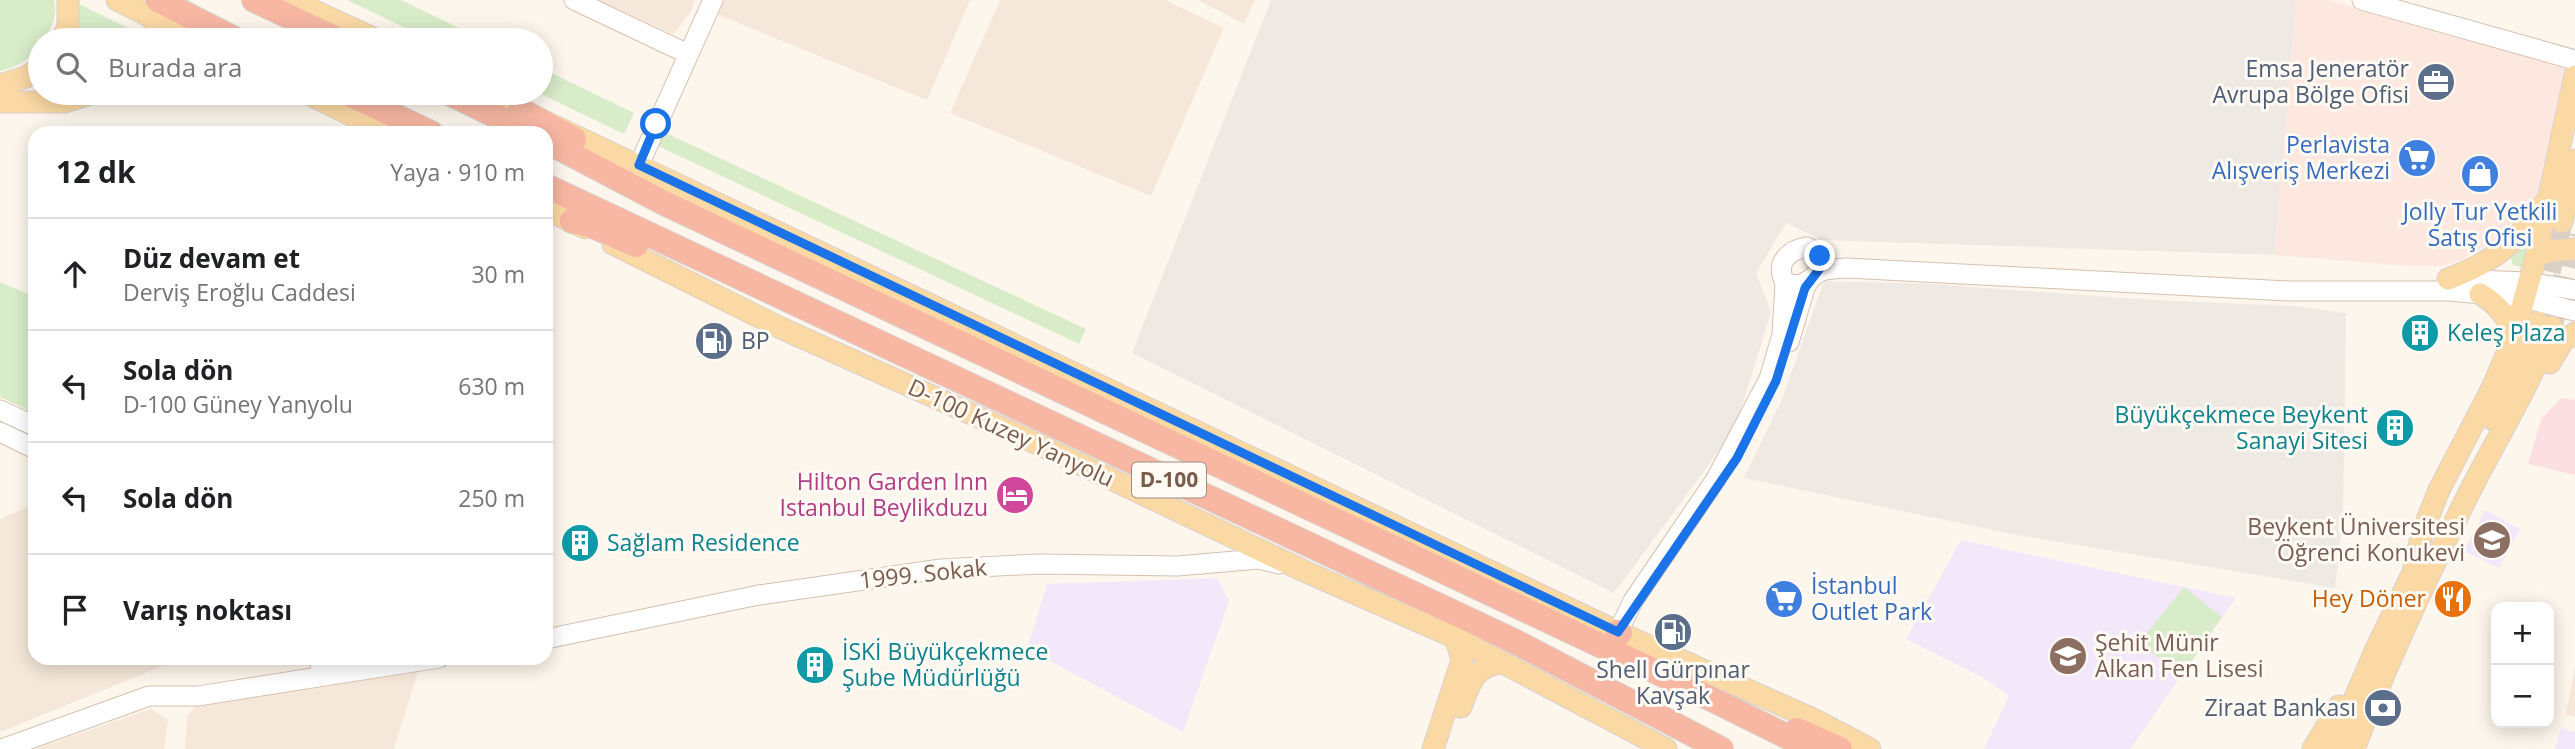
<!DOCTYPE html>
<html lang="tr">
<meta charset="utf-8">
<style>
body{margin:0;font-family:"Open Sans",sans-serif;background:#f6f6f6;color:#202124}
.controls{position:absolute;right:21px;bottom:21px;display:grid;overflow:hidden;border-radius:14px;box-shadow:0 4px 18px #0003}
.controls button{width:63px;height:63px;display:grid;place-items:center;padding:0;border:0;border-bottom:2px solid #e0e0e0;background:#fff;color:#202124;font:35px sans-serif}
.stop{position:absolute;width:21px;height:21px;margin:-16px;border:5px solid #1a73e8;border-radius:50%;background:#fff}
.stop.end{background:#1a73e8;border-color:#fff;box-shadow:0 2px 7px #0008}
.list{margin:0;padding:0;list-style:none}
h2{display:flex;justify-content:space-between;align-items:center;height:91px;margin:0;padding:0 28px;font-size:30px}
h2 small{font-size:23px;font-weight:400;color:#757577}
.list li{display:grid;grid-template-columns:46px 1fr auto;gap:21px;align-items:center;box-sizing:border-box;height:112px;padding:0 28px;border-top:2px solid #e0e0e0}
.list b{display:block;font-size:26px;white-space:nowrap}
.list p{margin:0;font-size:23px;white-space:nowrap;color:#757577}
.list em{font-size:23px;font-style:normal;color:#757577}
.icon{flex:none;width:38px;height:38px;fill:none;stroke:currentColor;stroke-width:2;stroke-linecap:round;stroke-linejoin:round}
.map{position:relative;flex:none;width:2575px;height:749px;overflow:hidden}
.search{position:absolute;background:#fff;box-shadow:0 4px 18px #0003;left:28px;top:28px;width:525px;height:77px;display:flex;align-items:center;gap:18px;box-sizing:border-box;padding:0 24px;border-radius:38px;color:#757577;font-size:26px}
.panel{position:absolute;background:#fff;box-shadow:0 4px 18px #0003;left:28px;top:126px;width:525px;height:539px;border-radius:21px}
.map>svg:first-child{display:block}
.residential{fill:#f5e8da}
.commercial{fill:#fde8e0}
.industrial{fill:#efe9e4}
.education{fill:#f3e8fa}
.medical{fill:#fbdfe3}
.green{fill:#d8ecc9}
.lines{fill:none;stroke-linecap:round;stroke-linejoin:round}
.primary-tunnel{stroke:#dcd0c4;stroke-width:21;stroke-dasharray:21 10;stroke-linecap:butt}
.secondary-casing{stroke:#d6c0b0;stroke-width:21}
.primary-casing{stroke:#dad1cd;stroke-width:23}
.highway-casing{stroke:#dad1cd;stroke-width:26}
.secondary{stroke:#fff;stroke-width:19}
.primary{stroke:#fbd9a5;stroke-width:21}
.highway{stroke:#f7b7a3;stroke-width:24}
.route{stroke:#1a73e8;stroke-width:9}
.labels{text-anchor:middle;stroke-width:6;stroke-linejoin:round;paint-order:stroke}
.shield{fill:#fffaf3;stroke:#a28b7f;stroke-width:2}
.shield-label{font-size:21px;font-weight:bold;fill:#7a5c4d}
.service-label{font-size:23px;fill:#4e5e75;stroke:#fffaf3;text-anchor:end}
.shop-label{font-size:23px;fill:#366cbe;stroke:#fffaf3;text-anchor:end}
.culture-label{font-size:23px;fill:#0d838f;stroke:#fffaf3;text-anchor:start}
.street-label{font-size:23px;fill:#7a5c4d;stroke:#fffaf3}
.hotel-label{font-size:23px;fill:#b23c85;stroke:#fffaf3;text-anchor:end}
.education-label{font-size:23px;fill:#785e54;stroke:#fffaf3;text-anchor:end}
.food-label{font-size:23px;fill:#c56008;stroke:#fffaf3;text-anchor:end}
</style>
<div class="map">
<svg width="2575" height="749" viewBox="0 0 2575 749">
<rect width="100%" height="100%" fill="#fdf6ec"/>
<g class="residential">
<polygon points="598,0 695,0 690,13 673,34"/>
<polygon points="722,0 970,0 927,100 716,14"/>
<polygon points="1000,0 1165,0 1224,28 1151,196 950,113"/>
<polygon points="1198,0 1255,0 1244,24"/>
<polygon points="35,504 35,658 182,658 0,732 0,519"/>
<polygon points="2575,665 2575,717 2566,714"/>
<polygon points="418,671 394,749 185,749 187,717 197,703"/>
<polygon points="151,709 168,720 164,749 34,749"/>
</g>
<polygon class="commercial" points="2296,0 2328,0 2567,67 2540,193 2500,238 2459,261 2442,266 2409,266 2274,255"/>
<g class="industrial">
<polygon points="1271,0 2296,0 2274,255 1822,240 1786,223 1756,273 1771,312 1735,429 1614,593 1132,353"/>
<polygon points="1824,281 1930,284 2153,300 2292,306 2346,313 2343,517 2335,588 2017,535 1744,478 1782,399"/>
</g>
<g class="education">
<polygon points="2485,510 2520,529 2499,568 2464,551"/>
<polygon points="1961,540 2236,598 2130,749 1984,749 2009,696 1982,677 1906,639"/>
<polygon points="1217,578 1229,601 1183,732 1027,649 1047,584"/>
<polygon points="2561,728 2575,732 2575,749 2555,749"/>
</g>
<polygon class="medical" points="2561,398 2575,400 2575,475 2528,464 2541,419"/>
<g class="green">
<path d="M0,0h54c4,15 -2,28 -11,40h-3c-3,17 -24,28 -40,31z"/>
<polygon points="347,0 401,0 484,40 431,40"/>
<polygon points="77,3 142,35 138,40 70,40"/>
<polygon points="541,68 634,113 624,134 539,93"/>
<polygon points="664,132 1086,329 1079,344 658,146"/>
<polygon points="2534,227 2524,267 2513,265 2509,254"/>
<polygon points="0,282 35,297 35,413 0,397"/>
<polygon points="2184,587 2222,617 2183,674 2138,644"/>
</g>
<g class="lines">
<g class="primary-tunnel">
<polyline points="2543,302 2562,222"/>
<polyline points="2552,327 2574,234"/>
</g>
<defs>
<g id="secondary">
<polyline points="574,0 688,54"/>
<polyline points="2362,0 2575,60"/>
<polyline points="639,165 713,0"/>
<path d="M1818,273c6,-13 2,-21 -11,-26 -20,3 -32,17 -22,36 19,4 19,0 33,-10 7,-5 21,-4 29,-5l443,23h159l75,7 51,13"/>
<polyline points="2451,279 2527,282 2575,290"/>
<polyline points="1789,342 1805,288 1809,281"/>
<polyline points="0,410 35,426"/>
<polyline points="0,432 35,449"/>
<polyline points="1618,632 1633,601 1716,479 1769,379 1782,335 1785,283"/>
<polyline points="546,639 759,595 941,569 1038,564 1177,566 1259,559 1279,564"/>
<polyline points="320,665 350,658"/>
<polyline points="2,749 149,696 198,696 439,658"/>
</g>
<g id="primary">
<polyline points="117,0 197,40"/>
<polyline points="291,0 377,40"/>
<polyline points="62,40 68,26 68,0"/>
<polyline points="145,40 159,31 172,28"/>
<polyline points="0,85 26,77 40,67"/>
<polyline points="306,93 388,133"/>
<polyline points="485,93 1618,632"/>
<polyline points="0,102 65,102 93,93"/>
<polyline points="546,209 585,228"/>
<polyline points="2562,222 2575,160"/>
<polyline points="613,244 783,329 1027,439 1304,571 1456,638 1666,749"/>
<polyline points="2536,256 2550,251 2575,249"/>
<path d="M2448,279c50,-19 65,-35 97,-76"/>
<path d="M2480,294c19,11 29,24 33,45"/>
<polyline points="2550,363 2563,341 2575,333"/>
<polyline points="2492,419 2521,365 2538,322"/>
<polyline points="2413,572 2422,533 2439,490 2492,388 2513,339 2536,256 2575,76"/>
<polyline points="1620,633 1813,719 1870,749"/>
<path d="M1461,707c10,-25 12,-39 41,-45"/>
<polyline points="1433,749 1462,660 1456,638"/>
<polyline points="2313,749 2339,706"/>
<polyline points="2333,749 2375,651 2419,560"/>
<path d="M2354,749c33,-87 73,-172 114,-254 28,-56 62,-109 84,-168"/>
</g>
<g id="highway">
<polyline points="158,0 237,40"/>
<polyline points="254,0 339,40"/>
<polyline points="347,93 431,133"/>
<polyline points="449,93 531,133"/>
<polyline points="520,110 574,139"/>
<polyline points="546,141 664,203 1657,672 1812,749"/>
<polyline points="546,186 1512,640 1721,749"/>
<polyline points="572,221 593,226 636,245"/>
<polyline points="1618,632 1620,633"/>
<polyline points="1797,730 1840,749"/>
</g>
</defs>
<use href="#secondary" class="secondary-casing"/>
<use href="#primary" class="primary-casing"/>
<use href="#highway" class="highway-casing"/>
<use href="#secondary" class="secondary"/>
<use href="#primary" class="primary"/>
<use href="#highway" class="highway"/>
</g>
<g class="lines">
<polyline class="route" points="656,124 639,165 1618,632 1737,458 1776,381 1805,288 1821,267 1820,256"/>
</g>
<defs>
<symbol id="office-disc" viewBox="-11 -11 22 22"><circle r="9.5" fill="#5c6f8a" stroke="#fffaf3"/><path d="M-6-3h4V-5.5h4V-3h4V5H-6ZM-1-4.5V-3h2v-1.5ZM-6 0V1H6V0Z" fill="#fff"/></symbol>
<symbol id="supermarket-disc" viewBox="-11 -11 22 22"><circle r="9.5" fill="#3f7fe0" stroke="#fffaf3"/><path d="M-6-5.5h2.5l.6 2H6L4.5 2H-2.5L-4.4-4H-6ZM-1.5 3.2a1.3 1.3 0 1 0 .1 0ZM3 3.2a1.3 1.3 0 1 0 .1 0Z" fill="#fff"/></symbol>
<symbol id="shop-disc" viewBox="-11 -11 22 22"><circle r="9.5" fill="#3f7fe0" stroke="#fffaf3"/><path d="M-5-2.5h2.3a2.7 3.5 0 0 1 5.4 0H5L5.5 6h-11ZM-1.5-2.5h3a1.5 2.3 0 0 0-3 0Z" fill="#fff"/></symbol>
<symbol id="building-disc" viewBox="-11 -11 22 22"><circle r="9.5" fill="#0f9aa8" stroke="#fffaf3"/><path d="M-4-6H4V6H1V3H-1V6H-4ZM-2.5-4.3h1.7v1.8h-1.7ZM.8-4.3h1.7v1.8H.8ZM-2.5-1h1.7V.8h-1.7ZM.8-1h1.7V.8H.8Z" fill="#fff"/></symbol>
<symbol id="fuel-disc" viewBox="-11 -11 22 22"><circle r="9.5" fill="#5c6f8a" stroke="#fffaf3"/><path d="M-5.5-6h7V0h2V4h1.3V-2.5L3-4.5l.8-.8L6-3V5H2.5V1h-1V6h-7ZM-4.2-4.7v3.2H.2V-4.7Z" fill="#fff"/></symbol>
<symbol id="hotel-disc" viewBox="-11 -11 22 22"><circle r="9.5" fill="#d1479c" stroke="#fffaf3"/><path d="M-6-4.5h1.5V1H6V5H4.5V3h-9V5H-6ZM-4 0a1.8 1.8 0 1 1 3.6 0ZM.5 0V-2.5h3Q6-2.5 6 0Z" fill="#fff"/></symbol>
<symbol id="university-disc" viewBox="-11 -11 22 22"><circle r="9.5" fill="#8d6e63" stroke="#fffaf3"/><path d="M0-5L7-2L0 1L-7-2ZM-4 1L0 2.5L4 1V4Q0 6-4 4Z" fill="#fff"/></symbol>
<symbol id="restaurant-disc" viewBox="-11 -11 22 22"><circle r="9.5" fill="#e8710a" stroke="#fffaf3"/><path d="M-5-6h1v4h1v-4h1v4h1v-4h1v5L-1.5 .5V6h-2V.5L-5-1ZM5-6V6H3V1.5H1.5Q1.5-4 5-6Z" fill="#fff"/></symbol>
<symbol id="school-disc" viewBox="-11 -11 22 22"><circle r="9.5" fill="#8d6e63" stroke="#fffaf3"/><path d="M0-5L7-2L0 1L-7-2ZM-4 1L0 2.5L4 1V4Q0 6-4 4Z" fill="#fff"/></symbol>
<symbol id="bank-disc" viewBox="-11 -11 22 22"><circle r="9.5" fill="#5c6f8a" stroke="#fffaf3"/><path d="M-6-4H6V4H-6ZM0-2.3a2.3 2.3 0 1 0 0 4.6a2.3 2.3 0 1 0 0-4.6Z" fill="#fff"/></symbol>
</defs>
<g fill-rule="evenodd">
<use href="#office-disc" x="2414" y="60" width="44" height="44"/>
<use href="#supermarket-disc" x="2395" y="136" width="44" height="44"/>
<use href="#shop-disc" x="2458" y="152" width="44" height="44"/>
<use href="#building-disc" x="2398" y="311" width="44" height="44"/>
<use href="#fuel-disc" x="692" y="319" width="44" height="44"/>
<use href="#building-disc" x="2373" y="406" width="44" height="44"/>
<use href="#hotel-disc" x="993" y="473" width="44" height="44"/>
<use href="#university-disc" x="2470" y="518" width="44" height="44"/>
<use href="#building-disc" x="558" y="521" width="44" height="44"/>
<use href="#supermarket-disc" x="1762" y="577" width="44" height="44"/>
<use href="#restaurant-disc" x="2431" y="577" width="44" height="44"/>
<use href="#fuel-disc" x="1651" y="610" width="44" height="44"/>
<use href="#school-disc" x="2046" y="634" width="44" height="44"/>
<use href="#building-disc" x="793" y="643" width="44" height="44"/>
<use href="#bank-disc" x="2361" y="686" width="44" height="44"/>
</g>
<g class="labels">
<rect class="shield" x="1132" y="462.5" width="74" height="35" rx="5"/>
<g class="shield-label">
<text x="1169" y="487">D-100</text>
</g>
<g class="service-label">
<text x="2409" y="77">Emsa Jeneratör<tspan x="2409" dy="26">Avrupa Bölge Ofisi</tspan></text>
<text x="741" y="349" text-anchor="start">BP</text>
<text x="1673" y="678" text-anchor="middle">Shell Gürpınar<tspan x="1673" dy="26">Kavşak</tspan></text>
<text x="2356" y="716">Ziraat Bankası</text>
</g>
<g class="shop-label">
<text x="2390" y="153">Perlavista<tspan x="2390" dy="26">Alışveriş Merkezi</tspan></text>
<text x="2480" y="220" text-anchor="middle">Jolly Tur Yetkili<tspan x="2480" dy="26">Satış Ofisi</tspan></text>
<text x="1811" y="594" text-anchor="start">İstanbul<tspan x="1811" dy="26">Outlet Park</tspan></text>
</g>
<g class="culture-label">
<text x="2447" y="341">Keleş Plaza</text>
<text x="2368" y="423" text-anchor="end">Büyükçekmece Beykent<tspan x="2368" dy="26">Sanayi Sitesi</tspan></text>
<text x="607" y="551">Sağlam Residence</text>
<text x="842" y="660">İSKİ Büyükçekmece<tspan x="842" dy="26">Şube Müdürlüğü</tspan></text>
</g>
<g class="street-label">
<text transform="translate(1011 433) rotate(25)" y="8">D-100 Kuzey Yanyolu</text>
<text transform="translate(923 574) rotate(-6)" y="8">1999. Sokak</text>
</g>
<g class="hotel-label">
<text x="988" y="490">Hilton Garden Inn<tspan x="988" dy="26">Istanbul Beylikduzu</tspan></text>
</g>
<g class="education-label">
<text x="2465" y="535">Beykent Üniversitesi<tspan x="2465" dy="26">Öğrenci Konukevi</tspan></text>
<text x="2095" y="651" text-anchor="start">Şehit Münir<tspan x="2095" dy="26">Alkan Fen Lisesi</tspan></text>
</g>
<g class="food-label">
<text x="2426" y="607">Hey Döner</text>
</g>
</g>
</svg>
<div class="controls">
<button>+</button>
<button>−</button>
</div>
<div class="stop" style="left:656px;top:124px"></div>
<div class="stop end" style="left:1820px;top:256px"></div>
<div class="search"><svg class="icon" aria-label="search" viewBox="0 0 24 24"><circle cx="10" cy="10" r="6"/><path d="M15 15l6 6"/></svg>Burada ara</div>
<section class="panel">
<h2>12 dk<small>Yaya · 910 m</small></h2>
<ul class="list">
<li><svg class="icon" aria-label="ahead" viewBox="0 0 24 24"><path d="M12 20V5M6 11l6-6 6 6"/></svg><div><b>Düz devam et</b><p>Derviş Eroğlu Caddesi</p></div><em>30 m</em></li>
<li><svg class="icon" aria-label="left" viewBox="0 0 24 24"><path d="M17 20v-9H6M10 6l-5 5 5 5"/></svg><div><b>Sola dön</b><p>D-100 Güney Yanyolu</p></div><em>630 m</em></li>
<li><svg class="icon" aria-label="left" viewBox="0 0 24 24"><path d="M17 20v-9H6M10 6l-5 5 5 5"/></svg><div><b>Sola dön</b></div><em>250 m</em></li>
<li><svg class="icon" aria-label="arrive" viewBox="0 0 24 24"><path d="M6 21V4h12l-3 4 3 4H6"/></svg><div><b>Varış noktası</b></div></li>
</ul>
</section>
</div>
